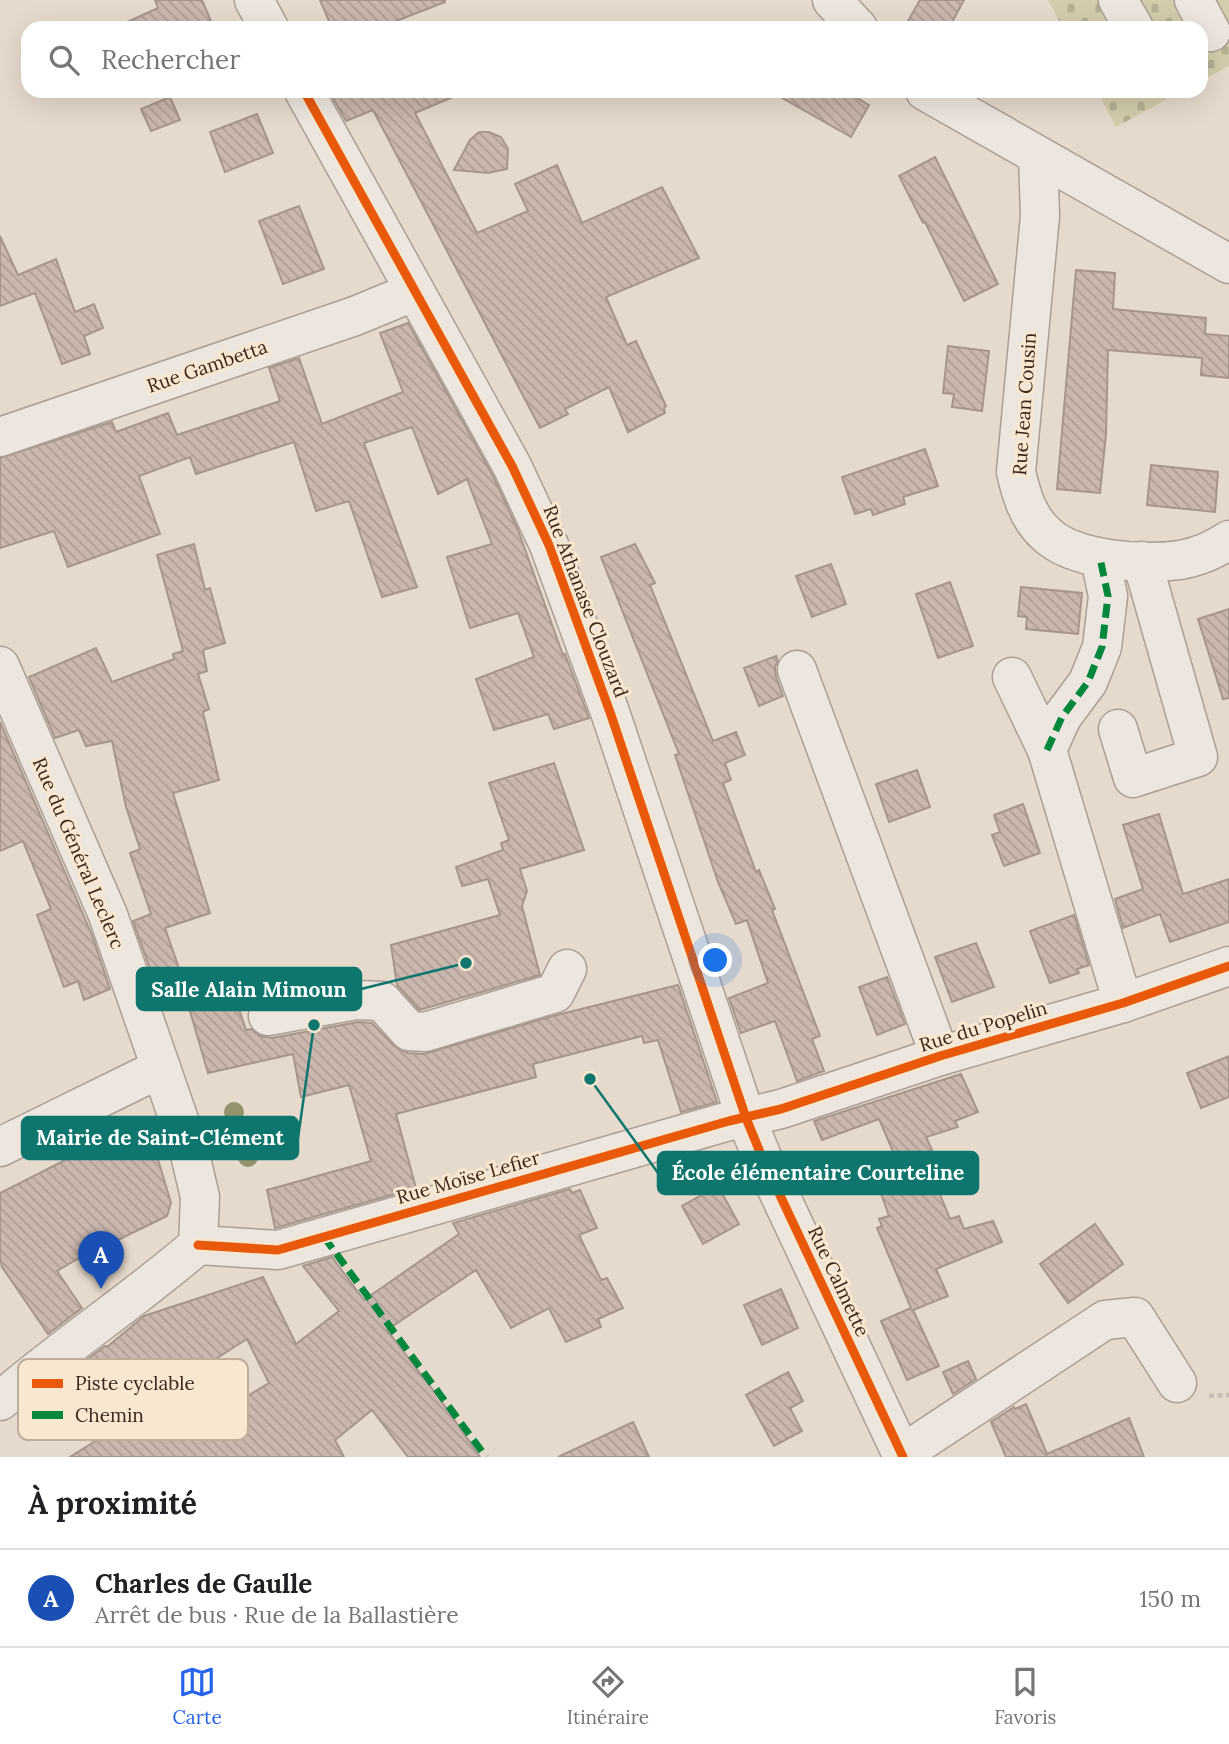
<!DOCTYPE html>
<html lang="fr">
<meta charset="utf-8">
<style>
body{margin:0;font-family:Lora,serif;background:#f6f6f6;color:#202124}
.you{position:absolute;left:716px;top:961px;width:24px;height:24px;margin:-18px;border:5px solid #fff;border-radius:50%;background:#1a73e8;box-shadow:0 0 0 10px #1a73e833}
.badge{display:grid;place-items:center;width:46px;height:46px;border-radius:50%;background:#2563eb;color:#fff;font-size:23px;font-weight:700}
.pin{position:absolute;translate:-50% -58px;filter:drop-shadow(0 2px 4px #0008)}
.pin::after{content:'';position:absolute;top:37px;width:24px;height:21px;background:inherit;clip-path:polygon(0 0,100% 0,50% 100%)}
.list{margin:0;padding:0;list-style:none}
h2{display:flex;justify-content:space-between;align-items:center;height:91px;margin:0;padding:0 28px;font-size:30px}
h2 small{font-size:23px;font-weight:400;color:#757577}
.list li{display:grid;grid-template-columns:46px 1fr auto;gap:21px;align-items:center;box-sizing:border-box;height:98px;padding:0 28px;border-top:2px solid #e0e0e0}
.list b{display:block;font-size:26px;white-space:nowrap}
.list p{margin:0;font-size:23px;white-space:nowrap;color:#757577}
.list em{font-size:23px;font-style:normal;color:#757577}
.icon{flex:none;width:38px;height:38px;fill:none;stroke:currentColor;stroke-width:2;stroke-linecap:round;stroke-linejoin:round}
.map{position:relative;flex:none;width:1229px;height:1457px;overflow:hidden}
.search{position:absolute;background:#fff;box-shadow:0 7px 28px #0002;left:21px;right:21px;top:21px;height:77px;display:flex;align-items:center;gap:18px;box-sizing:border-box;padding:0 24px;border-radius:21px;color:#757577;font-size:26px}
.sheet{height:189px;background:#fff}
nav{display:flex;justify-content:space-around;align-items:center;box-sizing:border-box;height:98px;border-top:2px solid #e0e0e0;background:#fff;font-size:19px;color:#757577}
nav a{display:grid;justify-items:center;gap:4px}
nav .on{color:#2563eb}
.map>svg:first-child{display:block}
.cemetery{fill:url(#cemetery-stones)}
.building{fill:url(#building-back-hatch);stroke:#a6958b;stroke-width:2;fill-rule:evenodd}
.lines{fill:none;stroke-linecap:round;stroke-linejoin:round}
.minor-casing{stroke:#ab9f95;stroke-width:41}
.path{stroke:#c6bdb4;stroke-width:4.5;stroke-dasharray:5 3.5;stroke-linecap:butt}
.minor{stroke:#ede6de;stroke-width:38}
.quiet{stroke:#00873e;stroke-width:7;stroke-dasharray:14 7;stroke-linecap:butt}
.cycleway-casing{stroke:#f8e7d1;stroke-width:13}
.cycleway{stroke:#e8590c;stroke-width:9}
.tree{fill:#95926e}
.labels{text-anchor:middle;stroke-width:6;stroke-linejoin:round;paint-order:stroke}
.street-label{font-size:19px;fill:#3a261c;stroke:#f8e7d1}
.key{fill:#f8e7d1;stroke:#bfad9b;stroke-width:2}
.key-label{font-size:19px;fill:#3a261c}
.leader{fill:none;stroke:#0f766e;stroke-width:2.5}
.callout-dot{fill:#0f766e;stroke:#f8e7d1;stroke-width:2.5}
.callout{fill:#0f766e;stroke:#0f766e;stroke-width:2.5}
.callout-label{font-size:21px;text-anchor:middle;font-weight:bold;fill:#fff}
</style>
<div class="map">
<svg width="1229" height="1457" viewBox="0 0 1229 1457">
<defs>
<pattern id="cemetery-stones" width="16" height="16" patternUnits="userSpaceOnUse" patternTransform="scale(1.75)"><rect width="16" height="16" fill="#d3cdad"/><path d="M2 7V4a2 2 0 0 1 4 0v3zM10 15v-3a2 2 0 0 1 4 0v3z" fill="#b6b094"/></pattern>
<pattern id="building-back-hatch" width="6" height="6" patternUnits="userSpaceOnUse" patternTransform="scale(1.75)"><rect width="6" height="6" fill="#cab7ad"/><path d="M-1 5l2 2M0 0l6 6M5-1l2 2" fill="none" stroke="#ae9d94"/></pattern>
</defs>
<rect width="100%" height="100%" fill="#e6dacc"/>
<g class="cemetery">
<polygon points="1048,0 1229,0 1229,66 1201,81 1201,28 1063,28"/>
<polygon points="1097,91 1182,91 1116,127"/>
</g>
<g class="building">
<polygon points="155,0 202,0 214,28 114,28 158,8"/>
<polygon points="320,0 445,0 445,2 378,28 332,28"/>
<polygon points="920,0 964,0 949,28 904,28"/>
<polygon points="351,91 467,91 415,113 477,233 528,211 515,184 557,165 582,223 662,187 699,258 606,297 627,345 636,341 666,406 664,408 665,413 628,432 609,387 565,409 568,414 540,428 373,110 346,121 333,98"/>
<polygon points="770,91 846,91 869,105 851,137"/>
<polygon points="170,97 180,120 151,131 141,109"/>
<polygon points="257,114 273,153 225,172 210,132"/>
<polygon points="479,132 489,132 501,137 508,149 507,169 488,173 454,170 470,140"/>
<polygon points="935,157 998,284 964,301 925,222 923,223 899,176"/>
<polygon points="299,206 324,269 283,284 259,221"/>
<polygon points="0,236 18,275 56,259 75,312 94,304 103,328 84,336 90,354 62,364 35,293 0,306"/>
<polygon points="1076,270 1115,273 1113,309 1206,318 1205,334 1229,336 1229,378 1201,375 1202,358 1108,350 1106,434 1100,493 1057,489"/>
<polygon points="408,323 493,476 518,530 563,655 565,654 589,718 554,729 548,714 494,730 476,679 534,657 518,613 470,628 447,557 492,544 467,479 438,494 412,427 364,443 417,587 382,597 349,501 316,511 294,442 196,474 190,457 139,476 160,534 68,567 54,531 0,548 0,458 112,422 116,432 168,413 177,435 280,401 269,368 299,358 322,424 403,392 380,333"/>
<polygon points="948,346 989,351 982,411 952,407 954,394 943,393"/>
<polygon points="925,449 938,486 903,497 905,504 873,515 871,509 855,514 842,477"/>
<polygon points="1151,465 1218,472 1215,512 1147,505"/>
<polygon points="194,544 205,590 210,588 225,643 203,650 207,671 198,674 209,709 203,712 219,780 173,793 210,913 165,928 181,974 155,983 133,921 151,914 130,853 140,849 126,807 112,741 86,746 79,730 55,738 29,677 96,648 112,682 174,659 173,654 183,651 157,555"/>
<polygon points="635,544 655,583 650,585 713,741 736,732 745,755 725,763 731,780 723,783 756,872 759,870 775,909 772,910 820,1036 812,1039 824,1071 797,1081 775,1021 741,1033 729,998 768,983 747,920 736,924 718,882 675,755 679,754 601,557"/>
<polygon points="831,564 846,604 812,617 796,576"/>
<polygon points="950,582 973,646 938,658 916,594"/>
<polygon points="1021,587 1082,593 1078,634 1026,629 1027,617 1018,616"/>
<polygon points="1229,609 1229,698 1223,699 1198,619"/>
<polygon points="776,656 778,661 775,667 776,677 783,696 759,706 744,668"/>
<polygon points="0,722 92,935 110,989 84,1000 78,981 64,987 37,915 51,909 23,841 0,851"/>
<polygon points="554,763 584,850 520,869 527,891 522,906 540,975 419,1010 397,985 391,945 500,915 488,879 462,886 456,867 503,850 501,843 509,840 489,783"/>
<polygon points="917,770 930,807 889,822 876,784"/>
<polygon points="1023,804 1040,853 1004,866 992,835 1000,832 994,815"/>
<polygon points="1159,814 1183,894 1229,879 1229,922 1170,942 1160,914 1123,928 1115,899 1143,889 1123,825"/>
<polygon points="1074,915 1089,965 1077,969 1079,973 1050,983 1030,931"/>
<polygon points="976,943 994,987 952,1002 935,957"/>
<polygon points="228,977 246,1030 251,1029 260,1036 272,1038 358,1022 372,1023 394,1046 408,1053 424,1054 553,1016 678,985 717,1102 681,1112 658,1040 644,1043 642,1036 533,1064 536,1077 396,1114 416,1188 275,1228 267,1190 371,1161 349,1085 301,1097 293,1054 208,1073 183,987"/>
<polygon points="887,977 905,1024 877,1035 859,987"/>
<polygon points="1229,1056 1229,1097 1201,1108 1187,1073"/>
<polygon points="961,1074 978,1112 955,1121 958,1127 926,1137 934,1154 925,1158 950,1219 959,1216 964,1229 993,1221 1002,1242 936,1269 948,1296 913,1310 939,1366 907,1380 881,1321 911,1308 877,1228 882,1226 879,1219 889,1216 874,1174 898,1163 879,1119 822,1140 814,1121"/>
<polygon points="146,1119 171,1203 167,1216 112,1243 110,1240 57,1271 82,1308 48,1334 2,1267 0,1259 0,1193"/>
<polygon points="718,1186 739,1224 703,1244 682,1206"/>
<path d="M570,1189l2,4 8,-3 17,38 -18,7 22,45 6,-2 16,30 -25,11 3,8 -35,15 -17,-34 -38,20 -35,-58 -89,60 53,69 40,58h-72l-36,-47 -37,30 9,17h-274l54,-34 3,4 47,-36 -45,-25 -45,33 -15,-21 6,-5 -2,-3 32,-24 2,1 37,-31 119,-39 33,67 43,-33 -36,-45 29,-9 32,43 95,-66 -6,-11zM247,1339l22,44 -43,26 -26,-40z"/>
<polygon points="1095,1224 1123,1264 1068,1303 1040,1264"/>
<polygon points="781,1289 798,1328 762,1345 744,1305"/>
<polygon points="968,1361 976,1379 953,1394 943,1372"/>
<polygon points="788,1372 803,1401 790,1408 802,1431 774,1446 746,1395"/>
<polygon points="1026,1404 1047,1454 1129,1418 1144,1457 1006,1457 991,1422 1014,1407 1015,1409"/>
<polygon points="633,1422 649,1457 558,1457"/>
</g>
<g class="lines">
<defs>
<g id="minor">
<polyline points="254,0 269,28"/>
<polyline points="832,0 858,28"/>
<polyline points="1118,0 1134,28"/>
<polyline points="1194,0 1211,32"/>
<polyline points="304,91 512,466 549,545 611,715 746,1118 762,1157 903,1457"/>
<polyline points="925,91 1229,264"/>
<path d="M1038,156l2,60 -24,256c5,22 12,46 30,62 28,27 96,31 134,26 18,-3 34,-10 49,-20"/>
<polyline points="0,437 355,316 413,292"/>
<polyline points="0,666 108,915 179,1120 189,1150 200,1197 198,1245"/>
<polyline points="797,670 940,1056"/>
<polyline points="1012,677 1047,750 1123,1003"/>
<polyline points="1118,729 1133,778 1198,757 1142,561"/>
<polyline points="1047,750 1062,717 1088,682 1102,647 1108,596 1100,558"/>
<polyline points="268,1016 356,1000 382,1001 409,1031 425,1032 555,993 567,969"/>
<polyline points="0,1147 161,1068"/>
<polyline points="198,1245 278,1250 729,1121 781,1109 940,1056 1123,1003 1229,966"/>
<path d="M0,1401c64,-55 134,-101 198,-156"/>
<polyline points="902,1454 1105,1320 1135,1317 1177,1383"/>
</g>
</defs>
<use href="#minor" class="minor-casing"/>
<polyline class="path" points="1209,1396 1229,1395"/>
<use href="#minor" class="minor"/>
<g class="quiet">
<polyline points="1047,750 1062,717 1088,682 1102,647 1108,596 1100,558"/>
<polyline points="324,1237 486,1457"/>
</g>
<defs>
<g id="cycleway">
<polyline points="304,91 512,466 549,545 611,715 746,1118 762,1157 903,1457"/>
<polyline points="198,1245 278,1250 729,1121 781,1109 940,1056 1123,1003 1229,966"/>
</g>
</defs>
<use href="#cycleway" class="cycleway-casing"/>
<use href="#cycleway" class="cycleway"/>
</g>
<g class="tree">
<circle cx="234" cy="1112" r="10"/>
<circle cx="248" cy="1157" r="10"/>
</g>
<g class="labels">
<g class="street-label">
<text transform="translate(207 366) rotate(-19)" y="7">Rue Gambetta</text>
<text transform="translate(1024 404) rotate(-86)" y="7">Rue Jean Cousin</text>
<text transform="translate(586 601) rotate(69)" y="7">Rue Athanase Clouzard</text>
<text transform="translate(79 853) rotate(67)" y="7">Rue du Général Leclerc</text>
<text transform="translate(983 1026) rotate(-17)" y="7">Rue du Popelin</text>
<text transform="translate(468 1177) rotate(-16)" y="7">Rue Moïse Lefier</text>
<text transform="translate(839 1281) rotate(65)" y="7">Rue Calmette</text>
</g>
</g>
<rect x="18" y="1359" width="230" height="81" rx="10" class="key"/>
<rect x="32" y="1379" width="31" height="9" fill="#e8590c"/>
<rect x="32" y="1411" width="31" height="8" fill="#00873e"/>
<g class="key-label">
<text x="75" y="1390">Piste cyclable</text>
<text x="75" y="1422">Chemin</text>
</g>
<path class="leader" d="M466 963L361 989M314 1025L298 1138M590 1079L658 1173"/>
<g class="callout-dot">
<circle cx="466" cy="963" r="7"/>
<circle cx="314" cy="1025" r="7"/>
<circle cx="590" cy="1079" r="7"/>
</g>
<g class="callout">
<rect x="137" y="968" width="224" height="42" rx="7"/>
<rect x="22" y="1117" width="276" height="42" rx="7"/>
<rect x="658" y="1152" width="320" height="42" rx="7"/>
</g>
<g class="callout-label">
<text x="249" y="997">Salle Alain Mimoun</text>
<text x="160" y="1145">Mairie de Saint-Clément</text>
<text x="818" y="1180">École élémentaire Courteline</text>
</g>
</svg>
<div class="you"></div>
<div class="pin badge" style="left:101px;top:1289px;background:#1a4fb4">A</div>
<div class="search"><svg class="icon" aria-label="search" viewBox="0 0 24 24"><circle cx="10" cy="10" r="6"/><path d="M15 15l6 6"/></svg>Rechercher</div>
</div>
<section class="sheet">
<h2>À proximité<small></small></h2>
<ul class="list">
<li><span class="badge" style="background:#1a4fb4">A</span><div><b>Charles de Gaulle</b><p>Arrêt de bus · Rue de la Ballastière</p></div><em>150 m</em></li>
</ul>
</section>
<nav>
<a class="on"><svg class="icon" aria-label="map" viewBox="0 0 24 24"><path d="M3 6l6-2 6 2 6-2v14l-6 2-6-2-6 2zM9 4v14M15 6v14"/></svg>Carte</a>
<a><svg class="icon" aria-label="directions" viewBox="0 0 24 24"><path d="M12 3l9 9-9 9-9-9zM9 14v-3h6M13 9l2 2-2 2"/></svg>Itinéraire</a>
<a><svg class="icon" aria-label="saved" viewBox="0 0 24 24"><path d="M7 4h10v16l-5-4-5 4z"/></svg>Favoris</a>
</nav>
